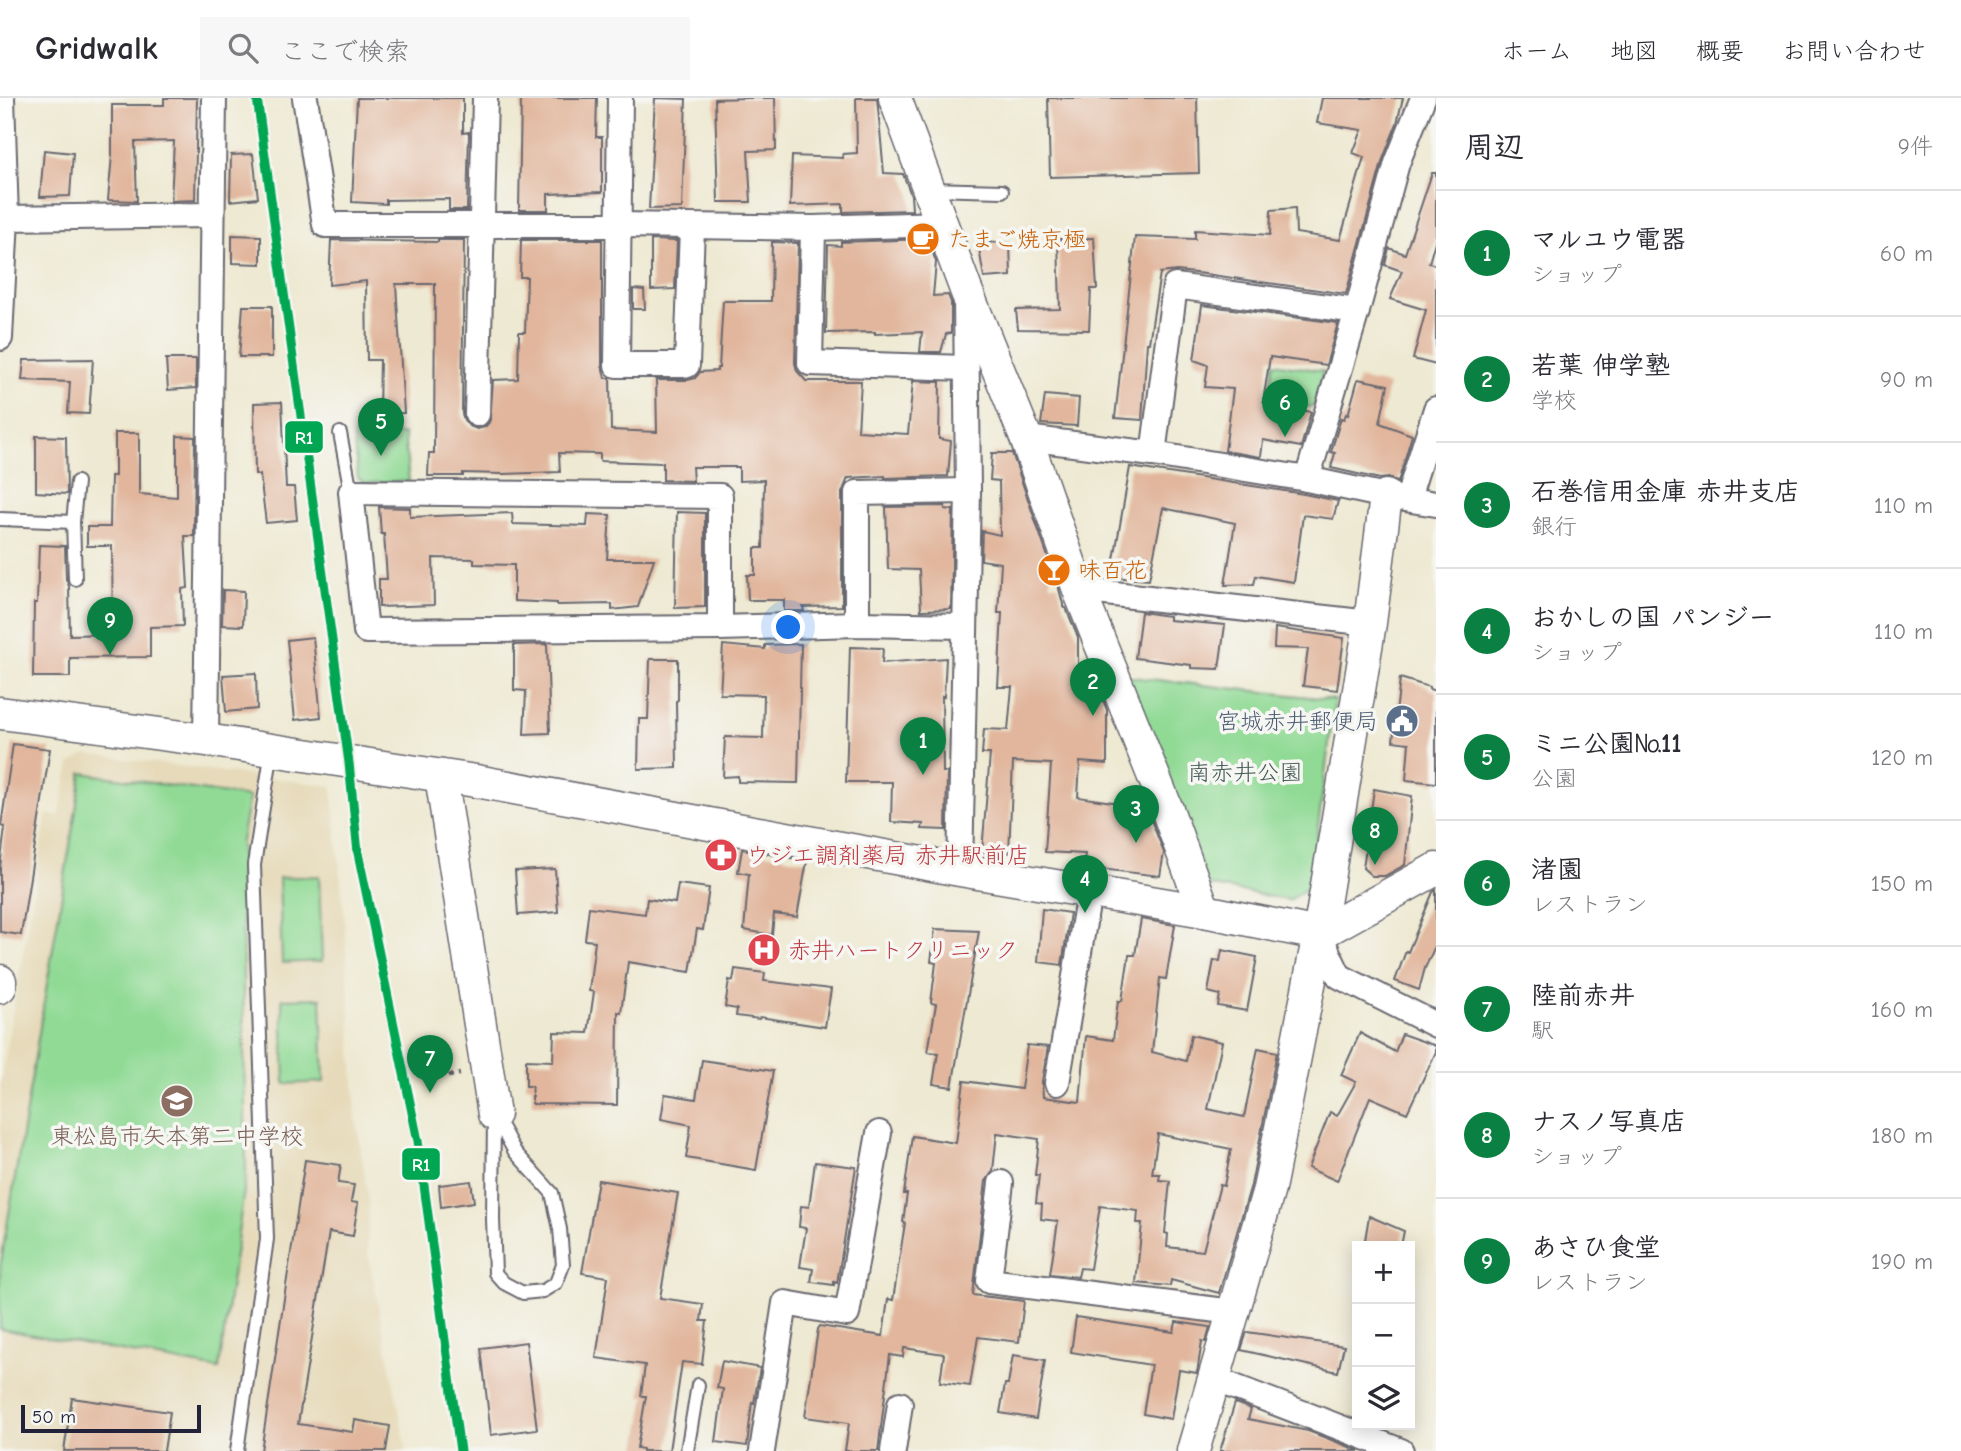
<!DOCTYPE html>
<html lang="ja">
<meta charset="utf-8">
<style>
body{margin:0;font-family:"Comic Neue","Klee One",sans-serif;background:#f7f7f7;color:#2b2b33}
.controls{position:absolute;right:21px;bottom:21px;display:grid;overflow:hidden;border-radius:0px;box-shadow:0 4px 18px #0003}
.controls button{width:63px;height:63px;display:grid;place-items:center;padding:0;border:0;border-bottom:2px solid #e1e1e2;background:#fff;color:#2b2b33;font:35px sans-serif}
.scale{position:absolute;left:21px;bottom:18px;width:180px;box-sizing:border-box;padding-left:7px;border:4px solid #22223b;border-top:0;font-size:19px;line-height:24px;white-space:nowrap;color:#22223b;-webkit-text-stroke:5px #f6f6f2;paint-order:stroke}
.you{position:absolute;left:789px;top:530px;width:24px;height:24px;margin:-18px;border:5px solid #fff;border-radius:50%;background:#1a73e8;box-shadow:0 0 0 10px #1a73e833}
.badge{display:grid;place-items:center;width:46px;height:46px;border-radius:50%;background:#0b8043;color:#fff;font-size:23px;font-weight:700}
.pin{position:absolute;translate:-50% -58px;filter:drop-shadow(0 2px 4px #0008)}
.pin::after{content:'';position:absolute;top:37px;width:24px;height:21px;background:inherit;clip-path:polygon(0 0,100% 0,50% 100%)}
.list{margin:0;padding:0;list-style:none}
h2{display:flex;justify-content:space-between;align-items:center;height:91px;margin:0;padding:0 28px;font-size:30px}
h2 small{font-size:23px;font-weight:400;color:#7c7c81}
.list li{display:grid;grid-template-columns:46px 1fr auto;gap:21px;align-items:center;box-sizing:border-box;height:126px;padding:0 28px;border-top:2px solid #e1e1e2}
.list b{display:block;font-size:26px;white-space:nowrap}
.list p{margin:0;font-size:23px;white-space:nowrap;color:#7c7c81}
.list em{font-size:23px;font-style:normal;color:#7c7c81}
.icon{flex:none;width:38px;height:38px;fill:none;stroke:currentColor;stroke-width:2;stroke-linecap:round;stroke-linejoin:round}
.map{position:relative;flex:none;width:1436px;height:1353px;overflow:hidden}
header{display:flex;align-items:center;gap:42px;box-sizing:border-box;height:98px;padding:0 35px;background:#fff;border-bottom:2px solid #e1e1e2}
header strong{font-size:33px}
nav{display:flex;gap:38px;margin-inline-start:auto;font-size:24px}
.search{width:490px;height:63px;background:#f7f7f7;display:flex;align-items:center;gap:18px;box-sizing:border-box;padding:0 24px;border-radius:0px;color:#7c7c81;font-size:26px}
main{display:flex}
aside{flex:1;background:#fff}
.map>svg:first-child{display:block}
.built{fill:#e6daba}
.green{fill:#91da95;stroke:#5a7e68;stroke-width:2}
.building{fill:#e1b69c;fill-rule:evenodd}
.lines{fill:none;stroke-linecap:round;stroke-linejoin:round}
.service-casing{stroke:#696870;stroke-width:16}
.minor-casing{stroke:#696870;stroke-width:28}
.tertiary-casing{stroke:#696870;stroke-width:35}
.path{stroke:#696870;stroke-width:4.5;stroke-dasharray:5 5;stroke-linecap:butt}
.service{stroke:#fff;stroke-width:12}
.minor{stroke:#fff;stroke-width:24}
.tertiary{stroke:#fff;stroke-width:32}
.rail-1-casing{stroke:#f6f6f2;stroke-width:14}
.rail-1{stroke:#00a651;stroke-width:9}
.labels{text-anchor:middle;stroke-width:7;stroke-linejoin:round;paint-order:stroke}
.food-label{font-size:23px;fill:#c56008;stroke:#f6f6f2;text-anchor:start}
.service-label{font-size:23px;fill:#4e5e75;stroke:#f6f6f2;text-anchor:end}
.park-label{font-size:23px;fill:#435956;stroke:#f6f6f2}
.health-label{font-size:23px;fill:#be3a42;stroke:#f6f6f2;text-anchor:start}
.education-label{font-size:23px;fill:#785e54;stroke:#f6f6f2}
.line-badge{stroke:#f6f6f2;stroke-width:2.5}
.badge-label{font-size:19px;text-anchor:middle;font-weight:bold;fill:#fff}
</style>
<header>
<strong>Gridwalk</strong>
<div class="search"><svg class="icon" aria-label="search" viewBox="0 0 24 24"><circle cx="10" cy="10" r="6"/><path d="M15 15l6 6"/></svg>ここで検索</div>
<nav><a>ホーム</a><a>地図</a><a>概要</a><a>お問い合わせ</a></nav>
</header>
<main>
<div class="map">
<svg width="1436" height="1353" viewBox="0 0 1436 1353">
<rect width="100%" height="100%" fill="#f6f6f2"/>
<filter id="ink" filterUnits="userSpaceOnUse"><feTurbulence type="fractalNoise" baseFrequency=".0143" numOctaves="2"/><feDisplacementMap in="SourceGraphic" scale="14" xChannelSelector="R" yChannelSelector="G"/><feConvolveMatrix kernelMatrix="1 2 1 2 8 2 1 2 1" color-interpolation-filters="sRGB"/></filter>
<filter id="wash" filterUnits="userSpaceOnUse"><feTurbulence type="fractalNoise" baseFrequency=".00686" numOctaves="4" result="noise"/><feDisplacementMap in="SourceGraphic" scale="28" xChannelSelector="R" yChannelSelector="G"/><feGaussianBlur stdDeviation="1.57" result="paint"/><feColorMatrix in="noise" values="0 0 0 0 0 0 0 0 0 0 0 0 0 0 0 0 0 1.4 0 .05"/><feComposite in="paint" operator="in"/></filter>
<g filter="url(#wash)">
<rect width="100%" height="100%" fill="#eee9d2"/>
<polygon class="built" points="86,656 332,688 344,818 356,1019 369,1107 367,1151 407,1353 0,1353 0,987 47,716 59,718 70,666"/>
<g class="green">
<polygon points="1274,265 1323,273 1318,304 1311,309 1268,303"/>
<polygon points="404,336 409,383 365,385 358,380 353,337"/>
<polygon points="1122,578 1335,602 1310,789 1289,802 1202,786"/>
<polygon points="82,675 249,699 241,743 246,1078 219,1271 0,1231 0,1170"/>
<polygon points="319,778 322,863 282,865 279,780"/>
<polygon points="321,900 324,984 285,986 282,901"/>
</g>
<g id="blocks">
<g class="building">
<polygon points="164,0 197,0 195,102 171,103 174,43 135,44 137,103 108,102 112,57 112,7 164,7"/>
<polygon points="357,0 463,0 463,35 469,34 467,112 449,112 449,101 386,102 386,106 352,104"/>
<polygon points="521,0 597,0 596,39 602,39 602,94 548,96 548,112 519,112"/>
<polygon points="655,0 686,1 682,110 649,111"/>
<polygon points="748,0 775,0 776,52 748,53 751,104 718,104 715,1"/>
<polygon points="856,0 877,0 884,75 903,76 911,97 912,112 843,114 843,106 790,108 792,58 843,60 843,56 857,55"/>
<polygon points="1048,0 1197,0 1199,75 1050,79"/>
<polygon points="1322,0 1403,0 1397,25 1383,61 1346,196 1205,176 1177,173 1160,175 1149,245 1147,245 1142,322 1115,320 1135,139 1195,141 1195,132 1270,137 1271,112 1295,110 1296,135 1340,142 1364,59 1353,55 1362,32 1317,25"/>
<polygon points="44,52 73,55 70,98 40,99"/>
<polygon points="253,56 258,100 230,103 231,57"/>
<polygon points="1432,75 1436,75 1436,140 1429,165 1436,167 1436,267 1413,261 1426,212 1390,201 1402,173 1385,167 1389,150 1405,156"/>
<polygon points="232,137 261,138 261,166 232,165"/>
<polygon points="1094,140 1097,191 1091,191 1089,232 1018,231 1016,212 1060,211 1058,141"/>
<polygon points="928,141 936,164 933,198 948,197 951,204 951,235 946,236 941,254 920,254 922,234 875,236 875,234 826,235 828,147 841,148 841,144"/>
<polygon points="331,142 438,144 438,142 464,142 462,316 464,322 469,328 477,331 485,329 490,323 493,282 518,281 519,234 525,234 527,179 520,179 521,142 602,142 602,267 605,280 610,280 611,332 657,334 656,282 688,282 695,280 700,274 717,273 717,270 719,270 723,203 771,203 772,144 798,145 795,265 797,273 806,283 861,283 858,333 908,336 913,283 940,284 939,341 951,343 948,378 885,380 885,378 848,380 842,395 842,508 803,509 804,513 784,513 784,502 748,502 747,477 755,477 755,450 763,450 764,382 739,383 739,369 692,369 693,383 663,382 663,365 600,363 600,356 559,355 560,374 503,376 463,375 463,378 428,378 429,355 434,355 435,186 396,186 404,315 379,316 380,262 367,262 366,183 329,187"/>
<polygon points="651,142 677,143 675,191 651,192"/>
<polygon points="978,144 1010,145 1011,178 984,180"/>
<polygon points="633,191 644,192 645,211 633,211"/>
<polygon points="1202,207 1338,225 1326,267 1270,259 1263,304 1311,314 1301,349 1263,342 1261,359 1225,353 1233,291 1205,289 1208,267 1194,262"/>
<polygon points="243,208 272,208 272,259 239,259"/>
<polygon points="93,261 89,316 68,315 70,284 22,282 24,262"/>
<polygon points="166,261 196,261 196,290 168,292"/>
<polygon points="1358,281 1388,287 1380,325 1412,337 1398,384 1389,380 1380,381 1331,370 1335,355 1331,354 1341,320 1344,321 1346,316 1348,317"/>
<polygon points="1045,297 1079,300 1077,328 1041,326"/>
<polygon points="282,304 286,389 294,389 297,422 266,425 260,377 255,377 254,305"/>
<polygon points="115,335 139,335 139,396 177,399 177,338 195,339 194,438 185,438 188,490 182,491 183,528 150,529 150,559 70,560 70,579 33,579 34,505 37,505 39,447 65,448 66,481 69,488 70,537 113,536 112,448 87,448 87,429 110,429 111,378 115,378"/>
<polygon points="36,338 66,339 67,396 36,394"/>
<polygon points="992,355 1012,355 1051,468 1050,486 1058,487 1064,510 1066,510 1078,539 1078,591 1099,592 1107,612 1107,666 1080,664 1078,699 1146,709 1164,755 1160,778 1083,769 1085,756 1045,754 1051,666 1013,664 1009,755 982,754 990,656 982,656 984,631 1008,632 1012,589 998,589 1002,515 998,515 1001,465 981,462 982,433 1000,437 999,383 990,382"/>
<polygon points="1130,369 1304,396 1338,403 1333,421 1303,417 1294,484 1256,478 1254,486 1225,487 1235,425 1163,410 1149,482 1111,479"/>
<polygon points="945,408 945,411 953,412 951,511 921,512 919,472 888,471 886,409"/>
<polygon points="379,409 410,410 410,419 512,415 513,426 587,428 588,416 610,417 607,461 654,461 638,509 612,512 612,506 557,507 557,505 514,503 514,467 474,466 474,461 433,460 434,507 379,509 379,481 387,481 384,436 381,436"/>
<polygon points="677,414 705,415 705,509 675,510"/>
<polygon points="223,492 244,493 243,528 222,527"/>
<polygon points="1141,514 1169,518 1169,522 1225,527 1219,571 1191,570 1191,567 1135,560"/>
<polygon points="1275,530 1344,540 1337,592 1303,588 1308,551 1274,550"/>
<polygon points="313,539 321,619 295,622 287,542"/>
<polygon points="547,546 550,635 524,636 526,593 514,592 514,547"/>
<polygon points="801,546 798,685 738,684 738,678 723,679 725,639 763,640 764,597 720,596 723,547 765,551 765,547"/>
<polygon points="850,549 883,550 882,565 946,560 944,599 942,598 943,674 947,674 946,732 922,731 923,726 891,724 892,684 846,684"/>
<polygon points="650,561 678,561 678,602 676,603 677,670 638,671 639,621 648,621"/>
<polygon points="256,575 257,611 226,614 223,577"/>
<polygon points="1400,580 1429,589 1429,591 1436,593 1436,685 1406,682 1409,645 1393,643"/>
<polygon points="13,646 50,651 21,837 0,834 0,770 5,729 1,728"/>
<polygon points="1374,691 1412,698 1405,767 1385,778 1372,778 1363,770"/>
<polygon points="742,751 807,763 797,819 774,816 772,837 744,832 749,776 738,774"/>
<polygon points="555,771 558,814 518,817 515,773"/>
<polygon points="678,786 709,790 703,832 697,831 690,874 628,864 621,915 618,914 617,1007 532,1006 532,988 526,988 526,962 553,963 554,934 588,935 594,894 589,893 595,843 585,842 589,809 645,816 647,801 675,805"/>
<polygon points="1436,792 1436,846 1425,870 1419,892 1395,883 1406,853 1408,854 1433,794"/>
<polygon points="1042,811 1070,815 1062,867 1038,864"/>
<path d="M1141,821l34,6 -9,54 -6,-1 -8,74 34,9 5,-26 31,7 -14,67 36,8 14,-69 19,4 -26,133 -32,108 -48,-13 -1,6 -34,-3 6,-60h-5l1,-12 -38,-5 -10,63 -10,-1 -2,9 -28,-3 8,-53 -17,-2 1,-15 -6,-1 3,-28h-4l4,-36 -42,-6 -4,38 -7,10 -13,114 51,6 -5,41 -41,-5 -8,49 -30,-4 4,-28 -40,-6 -1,9 -13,-2 -12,96h-33l4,-28 -44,-6 13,-88 2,-3 63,10 5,-37 5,1 12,-77 -2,-1 4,-28h-3l8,-58 44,7 8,-62 57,8 6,-44 21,2 -6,34 1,16 37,5 6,-66 27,4 5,-39h4l7,-46h6zM1158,1036l73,15 -7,37 -4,-1 -17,66 -36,-4 1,-13 -3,-1 5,-52 -11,-1 1,-6h-8z"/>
<polygon points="935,831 979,833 952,989 933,986 938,955 928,954 936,906 931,905 936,865 931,864"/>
<polygon points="1222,852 1257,859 1247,913 1218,908 1220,897 1208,894 1214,862 1220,863"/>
<polygon points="735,871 765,875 764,883 831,891 825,929 760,919 759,921 736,918 737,911 725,909 729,882 733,883"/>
<polygon points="1360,935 1395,954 1402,936 1436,948 1436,954 1407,1015 1370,999 1337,1083 1308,1070 1330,1014 1337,1018 1356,984 1341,977"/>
<polygon points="702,962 773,973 756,1072 686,1060 691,1027 661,1021 665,996 696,1001"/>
<polygon points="305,1062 341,1067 338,1085 354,1087 351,1104 358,1105 353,1138 329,1134 298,1326 353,1334 355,1322 390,1328 386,1353 261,1353"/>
<polygon points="815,1064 856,1069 837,1185 834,1184 834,1187 811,1184 813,1171 800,1169 806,1130 799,1129 801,1108 809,1109"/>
<polygon points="598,1082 678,1095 660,1200 703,1206 701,1223 707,1223 702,1266 682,1264 669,1353 643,1353 643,1351 637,1350 646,1298 641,1298 645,1267 596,1260 608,1179 582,1175"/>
<polygon points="471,1083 474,1104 441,1109 439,1087"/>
<polygon points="1369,1118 1404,1133 1401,1148 1364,1148"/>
<polygon points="1076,1219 1174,1234 1176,1224 1210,1229 1206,1244 1202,1243 1197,1275 1179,1272 1171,1321 1143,1316 1151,1267 1071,1254"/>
<polygon points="1247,1234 1344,1248 1338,1274 1241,1252"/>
<polygon points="526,1244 537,1331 491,1337 481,1250"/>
<polygon points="1013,1257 1045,1262 1036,1321 1000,1315 1005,1286 1008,1286"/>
<polygon points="722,1263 760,1270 754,1305 752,1304 747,1348 716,1344 723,1291 717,1290"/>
<polygon points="72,1300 170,1314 164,1353 64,1353"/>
<polygon points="1235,1305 1251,1311 1248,1321 1308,1333 1360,1353 1220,1353"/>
</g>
</g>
</g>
<g filter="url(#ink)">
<use href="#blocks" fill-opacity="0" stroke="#696870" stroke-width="2"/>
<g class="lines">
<defs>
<g id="service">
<polyline points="930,91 1002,93"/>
<polyline points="340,335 351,394"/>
<polyline points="0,421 73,424"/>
<polyline points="75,481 73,424 77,384"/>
<polygon points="494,1016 515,1054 552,1095 560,1131 563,1167 556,1185 543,1193 523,1195 504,1185 495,1175 493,1121"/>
<polyline points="237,1353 267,1141 254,767 272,652"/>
<polyline points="687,1353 698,1287"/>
</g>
<g id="minor">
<polyline points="305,0 325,127 618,127 813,130 942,126"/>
<polyline points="620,0 617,267 687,267 692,129"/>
<polyline points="6,120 211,117"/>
<polyline points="813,130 810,265 966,270"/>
<polyline points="0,240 6,120 2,0"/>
<polyline points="477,316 485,0"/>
<polyline points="1026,340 1153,356 1307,381 1386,398 1436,406"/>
<polyline points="1153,356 1175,188 1357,213"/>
<polyline points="1307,381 1357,213 1397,65 1423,0"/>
<polyline points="1408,400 1436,311"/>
<polyline points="1079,492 1370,525"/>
<polyline points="857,526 857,395 968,393"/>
<polyline points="720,530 720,398 351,394 366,533 720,530 857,526 965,528"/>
<polyline points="206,642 214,0"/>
<polyline points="960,772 968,393 966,202"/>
<polyline points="1319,836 1339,878 1436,927"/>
<polyline points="1057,985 1089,795"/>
<polyline points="1001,1085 989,1183 1233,1214"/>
<polyline points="1214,1281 1401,1353"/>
<polyline points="762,1353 785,1205 847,1216 879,1035"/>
<polyline points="893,1353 900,1306"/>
</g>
<g id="tertiary">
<polyline points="895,0 966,192 1026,340 1079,492 1168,714 1204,813"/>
<polyline points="0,615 206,642 476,683 960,772 1204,813 1319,836 1436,771"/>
<polyline points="441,678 494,1016"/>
<polyline points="0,883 0,889"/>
<polyline points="1193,1353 1269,1091 1319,836 1370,525 1386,398"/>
</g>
</defs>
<use href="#service" class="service-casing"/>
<use href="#minor" class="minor-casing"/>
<use href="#tertiary" class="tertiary-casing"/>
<polyline class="path" points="448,978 460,976"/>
<use href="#service" class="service"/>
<use href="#minor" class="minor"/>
<use href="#tertiary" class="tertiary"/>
<defs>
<polyline id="rail-1" points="257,0 349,665 358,755 418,1043 460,1353"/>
</defs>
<use href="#rail-1" class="rail-1-casing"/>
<use href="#rail-1" class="rail-1"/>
</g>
</g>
<defs>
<symbol id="cafe-disc" viewBox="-11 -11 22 22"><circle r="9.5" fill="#e8710a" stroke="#f6f6f2"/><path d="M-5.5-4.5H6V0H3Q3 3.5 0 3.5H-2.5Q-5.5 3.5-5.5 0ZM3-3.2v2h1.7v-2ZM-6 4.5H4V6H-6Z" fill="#fff"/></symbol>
<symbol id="bar-disc" viewBox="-11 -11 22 22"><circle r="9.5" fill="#e8710a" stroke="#f6f6f2"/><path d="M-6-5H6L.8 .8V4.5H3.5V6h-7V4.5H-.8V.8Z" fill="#fff"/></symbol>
<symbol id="civic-disc" viewBox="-11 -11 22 22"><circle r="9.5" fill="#5c6f8a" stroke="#f6f6f2"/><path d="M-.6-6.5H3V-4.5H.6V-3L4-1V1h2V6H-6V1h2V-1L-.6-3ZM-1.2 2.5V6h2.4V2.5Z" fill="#fff"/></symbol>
<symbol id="pharmacy-disc" viewBox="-11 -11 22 22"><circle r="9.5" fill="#e0444e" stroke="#f6f6f2"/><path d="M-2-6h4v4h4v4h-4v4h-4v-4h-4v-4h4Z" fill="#fff"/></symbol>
<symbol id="hospital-disc" viewBox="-11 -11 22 22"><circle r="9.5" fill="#e0444e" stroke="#f6f6f2"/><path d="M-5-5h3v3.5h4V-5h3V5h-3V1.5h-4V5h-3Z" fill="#fff"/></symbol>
<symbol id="school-disc" viewBox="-11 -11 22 22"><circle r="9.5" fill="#8d6e63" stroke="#f6f6f2"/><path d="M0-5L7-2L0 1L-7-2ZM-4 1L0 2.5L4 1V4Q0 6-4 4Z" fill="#fff"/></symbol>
</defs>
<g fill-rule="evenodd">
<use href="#cafe-disc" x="904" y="122" width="38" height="38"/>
<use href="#bar-disc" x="1035" y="453" width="38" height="38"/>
<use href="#civic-disc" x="1383" y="604" width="38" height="38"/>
<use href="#pharmacy-disc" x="702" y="738" width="38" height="38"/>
<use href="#hospital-disc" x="745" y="833" width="38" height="38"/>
<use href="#school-disc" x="158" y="984" width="38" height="38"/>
</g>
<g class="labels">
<g class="food-label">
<text x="948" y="149">たまご焼京極</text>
<text x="1078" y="480">味百花</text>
</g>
<g class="service-label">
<text x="1378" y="631">宮城赤井郵便局</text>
</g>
<g class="park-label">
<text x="1245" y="682">南赤井公園</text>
</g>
<g class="health-label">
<text x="746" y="765">ウジエ調剤薬局 赤井駅前店</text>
<text x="788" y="860">赤井ハートクリニック</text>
</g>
<g class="education-label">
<text x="177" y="1046">東松島市矢本第二中学校</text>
</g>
</g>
<g class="line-badge">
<rect x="284" y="322" width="40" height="34" rx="7" fill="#00a651"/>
<rect x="401" y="1049" width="40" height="34" rx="7" fill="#00a651"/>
</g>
<g class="badge-label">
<text x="304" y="346">R1</text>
<text x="421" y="1073">R1</text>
</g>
</svg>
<div class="controls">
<button>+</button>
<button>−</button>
<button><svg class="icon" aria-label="layers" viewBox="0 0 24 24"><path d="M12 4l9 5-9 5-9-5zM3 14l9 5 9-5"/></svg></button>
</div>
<div class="scale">50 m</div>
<div class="you"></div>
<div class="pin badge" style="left:923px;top:677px">1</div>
<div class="pin badge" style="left:1093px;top:618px">2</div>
<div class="pin badge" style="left:1136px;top:745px">3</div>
<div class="pin badge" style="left:1085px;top:815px">4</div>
<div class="pin badge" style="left:381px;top:358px">5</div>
<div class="pin badge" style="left:1285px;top:339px">6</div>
<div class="pin badge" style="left:430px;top:995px">7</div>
<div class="pin badge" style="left:1375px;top:767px">8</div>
<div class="pin badge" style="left:110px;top:557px">9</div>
</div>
<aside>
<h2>周辺<small>9件</small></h2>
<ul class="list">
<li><span class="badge">1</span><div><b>マルユウ電器</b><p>ショップ</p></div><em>60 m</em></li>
<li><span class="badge">2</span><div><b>若葉 伸学塾</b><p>学校</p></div><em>90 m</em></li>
<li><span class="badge">3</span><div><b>石巻信用金庫 赤井支店</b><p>銀行</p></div><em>110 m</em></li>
<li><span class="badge">4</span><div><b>おかしの国 パンジー</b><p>ショップ</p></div><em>110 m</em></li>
<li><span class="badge">5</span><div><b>ミニ公園№11</b><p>公園</p></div><em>120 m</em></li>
<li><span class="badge">6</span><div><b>渚園</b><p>レストラン</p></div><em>150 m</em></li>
<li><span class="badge">7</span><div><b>陸前赤井</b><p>駅</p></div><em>160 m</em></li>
<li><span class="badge">8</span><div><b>ナスノ写真店</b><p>ショップ</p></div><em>180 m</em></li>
<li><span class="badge">9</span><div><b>あさひ食堂</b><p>レストラン</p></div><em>190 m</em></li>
</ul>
</aside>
</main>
